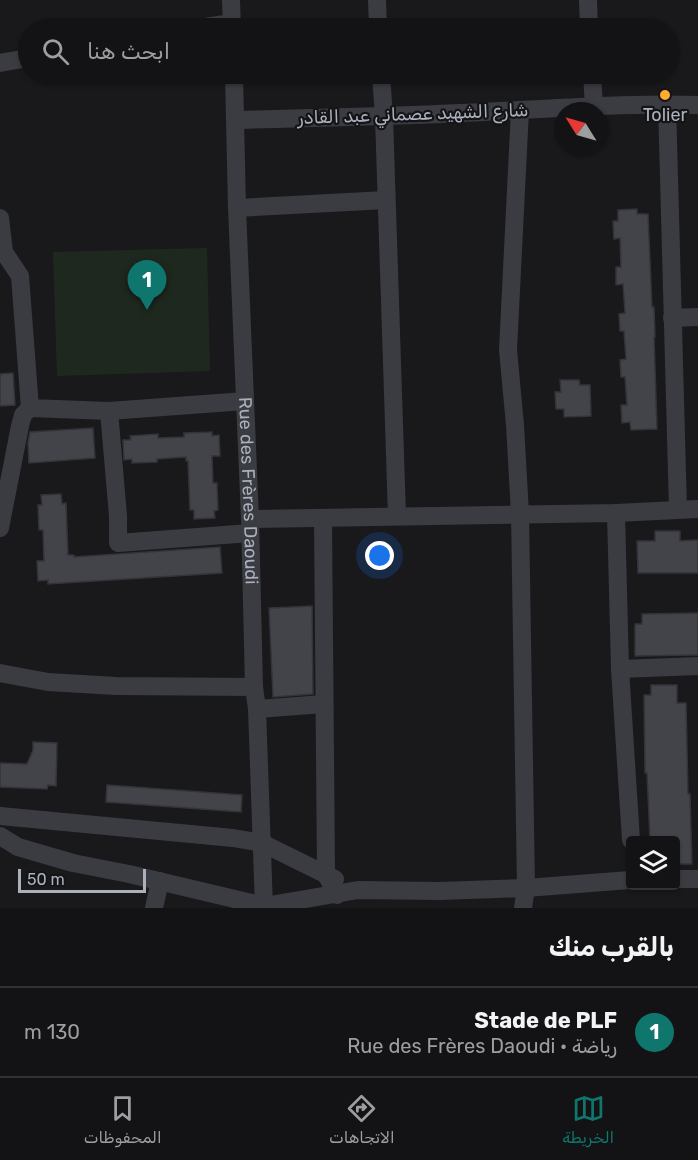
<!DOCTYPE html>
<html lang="ar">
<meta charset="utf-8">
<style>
body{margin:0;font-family:Rubik,Cairo,sans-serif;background:#1c1c1e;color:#f1f3f6;direction:rtl}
.controls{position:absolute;right:18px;bottom:18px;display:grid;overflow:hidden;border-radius:6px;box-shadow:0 2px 4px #0004}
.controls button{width:54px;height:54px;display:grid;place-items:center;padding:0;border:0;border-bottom:2px solid #323234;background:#131315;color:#f1f3f6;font:30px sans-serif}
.compass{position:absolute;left:554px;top:102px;width:54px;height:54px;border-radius:50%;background:#131315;box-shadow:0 2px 4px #0004;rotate:307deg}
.scale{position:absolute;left:18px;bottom:15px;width:128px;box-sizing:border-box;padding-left:6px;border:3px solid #abb1bc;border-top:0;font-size:16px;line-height:21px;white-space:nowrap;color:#abb1bc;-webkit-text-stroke:4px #141417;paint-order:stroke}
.you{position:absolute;left:380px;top:556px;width:21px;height:21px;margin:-15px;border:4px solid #fff;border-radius:50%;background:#1a73e8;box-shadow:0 0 0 9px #1a73e833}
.badge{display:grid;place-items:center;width:39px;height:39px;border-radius:50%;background:#0f766e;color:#fff;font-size:20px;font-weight:700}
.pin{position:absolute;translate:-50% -50px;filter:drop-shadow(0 2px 3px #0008)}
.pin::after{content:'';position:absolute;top:32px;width:21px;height:18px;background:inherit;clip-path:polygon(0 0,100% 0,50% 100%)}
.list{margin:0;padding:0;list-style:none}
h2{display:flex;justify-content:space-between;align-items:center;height:78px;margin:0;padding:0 24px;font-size:26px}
h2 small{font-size:20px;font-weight:400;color:#9d9ea0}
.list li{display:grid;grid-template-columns:39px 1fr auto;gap:18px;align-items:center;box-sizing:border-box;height:90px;padding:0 24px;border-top:2px solid #323234}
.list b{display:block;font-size:22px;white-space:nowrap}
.list p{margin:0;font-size:20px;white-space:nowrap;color:#9d9ea0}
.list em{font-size:20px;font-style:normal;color:#9d9ea0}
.icon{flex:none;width:33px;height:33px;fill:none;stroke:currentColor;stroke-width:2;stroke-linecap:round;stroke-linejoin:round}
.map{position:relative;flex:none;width:698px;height:908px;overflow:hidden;direction:ltr}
.search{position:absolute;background:#131315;box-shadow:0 2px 4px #0004;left:18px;right:18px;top:18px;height:66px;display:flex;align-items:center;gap:15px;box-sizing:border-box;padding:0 21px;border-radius:33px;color:#9d9ea0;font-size:22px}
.sheet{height:168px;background:#131315}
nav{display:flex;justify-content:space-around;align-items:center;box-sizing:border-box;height:84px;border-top:2px solid #323234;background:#131315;font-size:16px;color:#9d9ea0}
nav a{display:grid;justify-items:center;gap:3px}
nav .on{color:#0f766e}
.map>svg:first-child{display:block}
.green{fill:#1f281f}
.building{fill:#434449;stroke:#333338;stroke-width:1.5}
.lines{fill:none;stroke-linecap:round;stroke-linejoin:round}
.street{stroke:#3a3c41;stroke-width:18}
.poi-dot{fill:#ffab2e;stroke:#141417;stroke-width:2}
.labels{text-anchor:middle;stroke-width:4.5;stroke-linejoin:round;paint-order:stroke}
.street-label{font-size:18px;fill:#abb1bc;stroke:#141417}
.poi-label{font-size:18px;fill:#abb1bc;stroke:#141417}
</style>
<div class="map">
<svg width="698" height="908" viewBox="0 0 698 908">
<rect width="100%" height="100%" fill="#19191c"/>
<polygon class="green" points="207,248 210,371 57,376 53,252"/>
<g class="building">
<polygon points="637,209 637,214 648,214 652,307 654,307 655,337 654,337 657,429 631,430 630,422 622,423 621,405 627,405 625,377 621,377 620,360 626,359 624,331 620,331 619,314 625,313 623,284 616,285 616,267 621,267 620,238 614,239 613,221 618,221 618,210"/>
<polygon points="13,373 15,405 0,406 0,374"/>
<polygon points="560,380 579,380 580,385 590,385 591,416 564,417 564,409 556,409 555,392 561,392"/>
<polygon points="93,428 95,458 29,463 28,443 30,432"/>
<polygon points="212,432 212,436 219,435 220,456 212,456 213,483 217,483 218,510 214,511 215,518 194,519 194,510 190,510 188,461 186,461 186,457 157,459 157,462 132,463 132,459 124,460 123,440 131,440 130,436 158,434 158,438 184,437 184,433"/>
<polygon points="61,494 62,504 66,503 68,555 74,555 74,557 220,547 222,573 48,584 48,580 38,581 37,561 44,561 43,530 39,530 38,505 42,505 41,495"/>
<polygon points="655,531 680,531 680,541 698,540 698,573 638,573 637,541 655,541"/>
<polygon points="312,606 313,694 273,697 269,608"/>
<polygon points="698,613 698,655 635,656 635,624 642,624 642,614"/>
<polygon points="651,685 677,685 677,703 686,703 688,794 690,794 692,864 675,864 675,840 650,840 647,773 645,773 644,695 651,695"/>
<polygon points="33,742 57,743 56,786 48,785 47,789 0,787 0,763 27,764 33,750"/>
<polygon points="107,785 242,795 241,812 106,802"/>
</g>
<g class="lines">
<g class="street">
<polyline points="231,0 232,28"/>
<polyline points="377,0 378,28"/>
<polyline points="588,0 589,28"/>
<polyline points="198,28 232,23"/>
<polyline points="0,63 28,58"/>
<path id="s1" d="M234,74l3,134 13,311 4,168 3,22 7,199"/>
<polyline points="381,74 384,117 397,516"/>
<polyline points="592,74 594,106"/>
<polyline points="667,104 678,510"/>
<polyline points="520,110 508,350 515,425 520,514 526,888 523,908"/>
<path d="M236,120c88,-2 177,-4 265,-9 66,-3 131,-8 197,-6"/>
<polyline points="237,208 386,200"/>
<polyline points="0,218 4,252 20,276 30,408 109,411 245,401"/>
<polyline points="672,318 698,317"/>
<polyline points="109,411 118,516 118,543 250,533"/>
<polyline points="616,513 620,669 631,840"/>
<polyline points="323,518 326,874 337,895"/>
<polyline points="250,519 616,513 698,509"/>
<polyline points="0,528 20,426 23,415 30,408"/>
<polyline points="620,669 698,666"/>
<polyline points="0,673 48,682 116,686 254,687"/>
<polyline points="257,709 324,704"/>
<polyline points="0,816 233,838 262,843 335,879"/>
<polyline points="0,836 18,847 73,863 129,874 264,906 358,890 440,891 526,888 630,880"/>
<polyline points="676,879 698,879"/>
<polyline points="154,908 160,881"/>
</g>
</g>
<circle class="poi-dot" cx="665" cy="95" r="6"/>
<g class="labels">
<g class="street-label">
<text transform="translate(413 114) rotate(-2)" y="6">شارع الشهيد عصماني عبد القادر</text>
<text dy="6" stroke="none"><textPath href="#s1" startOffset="417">Rue des Frères Daoudi</textPath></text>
</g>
<g class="poi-label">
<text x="665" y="121">Tolier</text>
</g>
</g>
</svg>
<div class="controls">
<button><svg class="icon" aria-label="layers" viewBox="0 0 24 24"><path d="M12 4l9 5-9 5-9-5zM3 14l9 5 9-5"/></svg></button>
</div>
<svg class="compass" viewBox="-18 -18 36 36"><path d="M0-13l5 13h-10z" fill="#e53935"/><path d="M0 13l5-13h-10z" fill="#9d9ea0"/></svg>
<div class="scale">50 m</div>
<div class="you"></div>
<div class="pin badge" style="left:147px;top:310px">1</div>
<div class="search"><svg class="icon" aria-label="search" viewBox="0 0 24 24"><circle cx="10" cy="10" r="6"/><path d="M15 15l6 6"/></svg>ابحث هنا</div>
</div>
<section class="sheet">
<h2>بالقرب منك<small></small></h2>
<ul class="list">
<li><span class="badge">1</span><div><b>Stade de PLF</b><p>رياضة · Rue des Frères Daoudi</p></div><em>130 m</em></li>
</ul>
</section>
<nav>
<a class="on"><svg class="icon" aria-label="map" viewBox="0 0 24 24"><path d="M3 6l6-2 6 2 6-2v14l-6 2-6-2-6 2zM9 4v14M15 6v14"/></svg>الخريطة</a>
<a><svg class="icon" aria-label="directions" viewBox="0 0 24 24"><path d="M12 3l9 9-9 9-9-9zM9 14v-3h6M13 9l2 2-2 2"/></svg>الاتجاهات</a>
<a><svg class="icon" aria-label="saved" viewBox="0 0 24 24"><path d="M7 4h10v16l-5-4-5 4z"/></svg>المحفوظات</a>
</nav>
